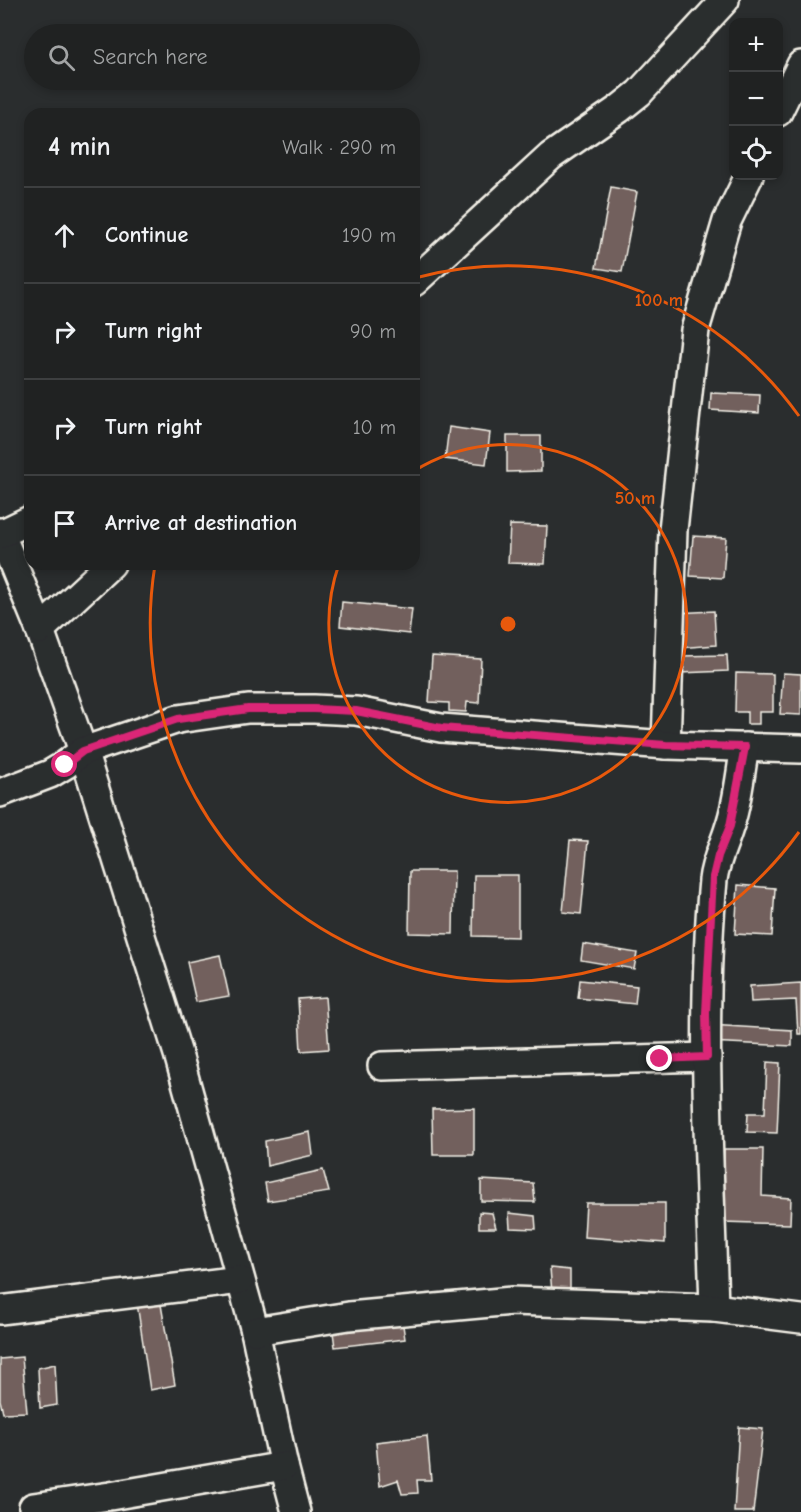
<!DOCTYPE html>
<meta charset="utf-8">
<style>
body{margin:0;font-family:"Comic Neue",sans-serif;background:#282a2a;color:#f1f3f6}
.controls{position:absolute;right:18px;top:18px;display:grid;overflow:hidden;border-radius:12px;box-shadow:0 3px 9px #0003}
.controls button{width:54px;height:54px;display:grid;place-items:center;padding:0;border:0;border-bottom:2px solid #3d3f40;background:#202222;color:#f1f3f6;font:30px sans-serif}
.stop{position:absolute;width:18px;height:18px;margin:-14px;border:4px solid #db2777;border-radius:50%;background:#fff}
.stop.end{background:#db2777;border-color:#fff;box-shadow:0 2px 6px #0008}
.list{margin:0;padding:0;list-style:none}
h2{display:flex;justify-content:space-between;align-items:center;height:78px;margin:0;padding:0 24px;font-size:26px}
h2 small{font-size:20px;font-weight:400;color:#a2a4a5}
.list li{display:grid;grid-template-columns:39px 1fr auto;gap:18px;align-items:center;box-sizing:border-box;height:96px;padding:0 24px;border-top:2px solid #3d3f40}
.list b{display:block;font-size:22px;white-space:nowrap}
.list em{font-size:20px;font-style:normal;color:#a2a4a5}
.icon{flex:none;width:33px;height:33px;fill:none;stroke:currentColor;stroke-width:2;stroke-linecap:round;stroke-linejoin:round}
.map{position:relative;flex:none;width:801px;height:1512px;overflow:hidden}
.search{position:absolute;background:#202222;box-shadow:0 3px 9px #0003;left:24px;top:24px;width:396px;height:66px;display:flex;align-items:center;gap:15px;box-sizing:border-box;padding:0 21px;border-radius:33px;color:#a2a4a5;font-size:22px}
.panel{position:absolute;background:#202222;box-shadow:0 3px 9px #0003;left:24px;top:108px;width:396px;height:462px;border-radius:18px}
.map>svg:first-child{display:block}
.building{fill:#72605d;stroke:#f4f1e8;stroke-width:1.5}
.lines{fill:none;stroke-linecap:round;stroke-linejoin:round}
.street-casing{stroke:#f4f1e8;stroke-width:32}
.street{stroke:#2a2d2e;stroke-width:27}
.route{stroke:#db2777;stroke-width:8}
.ring{fill:none;stroke:#e8590c;stroke-width:3}
.centre{fill:#e8590c;stroke:#2a2d2e;stroke-width:3}
.ring-label{font-size:18px;text-anchor:middle;font-weight:bold;fill:#e8590c;stroke:#2a2d2e;stroke-width:4.5;stroke-linejoin:round;paint-order:stroke}
</style>
<div class="map">
<svg width="801" height="1512" viewBox="0 0 801 1512">
<rect width="100%" height="100%" fill="#2a2d2e"/>
<filter id="ink" filterUnits="userSpaceOnUse"><feTurbulence type="fractalNoise" baseFrequency=".0167" numOctaves="2"/><feDisplacementMap in="SourceGraphic" scale="12" xChannelSelector="R" yChannelSelector="G"/><feConvolveMatrix kernelMatrix="1 2 1 2 8 2 1 2 1" color-interpolation-filters="sRGB"/></filter>
<g filter="url(#ink)">
<g class="building">
<polygon points="611,187 637,192 622,272 596,268"/>
<polygon points="711,393 760,395 759,413 710,410"/>
<polygon points="449,427 490,433 486,464 445,459"/>
<polygon points="507,436 541,436 541,471 507,472"/>
<polygon points="510,525 547,526 545,564 508,563"/>
<polygon points="693,536 726,538 723,578 690,576"/>
<polygon points="342,602 412,609 409,634 340,626"/>
<polygon points="714,611 716,645 678,648 676,613"/>
<polygon points="727,655 728,671 680,673 680,656"/>
<polygon points="432,656 481,659 479,703 467,702 466,712 449,711 449,703 429,702"/>
<polygon points="736,673 773,674 773,712 759,712 759,724 747,724 747,712 735,712"/>
<polygon points="783,673 801,674 801,715 780,714"/>
<polygon points="570,840 588,841 581,914 563,912"/>
<polygon points="410,871 454,871 453,934 409,933"/>
<polygon points="474,875 518,875 518,937 473,936"/>
<polygon points="738,885 775,888 772,936 735,934"/>
<polygon points="583,944 637,953 634,969 581,960"/>
<polygon points="220,955 229,996 196,1002 187,962"/>
<polygon points="580,980 637,986 635,1004 578,998"/>
<polygon points="801,983 801,1034 798,1034 796,1000 751,1002 750,986"/>
<polygon points="325,997 329,1049 301,1051 298,999"/>
<polygon points="709,1025 792,1030 792,1046 708,1042"/>
<polygon points="767,1062 780,1063 777,1133 747,1132 748,1113 765,1113"/>
<polygon points="474,1108 474,1155 433,1155 432,1109"/>
<polygon points="310,1132 313,1155 267,1166 265,1141"/>
<polygon points="724,1149 763,1149 762,1196 791,1198 790,1224 723,1222"/>
<polygon points="323,1170 329,1192 268,1201 265,1183"/>
<polygon points="481,1180 533,1183 535,1202 481,1201"/>
<polygon points="586,1203 665,1203 665,1243 584,1237"/>
<polygon points="479,1212 492,1213 496,1228 479,1228"/>
<polygon points="509,1213 535,1216 536,1229 510,1228"/>
<polygon points="550,1268 570,1270 570,1293 552,1293"/>
<polygon points="160,1299 175,1385 150,1390 137,1303"/>
<polygon points="402,1319 405,1339 335,1347 332,1325"/>
<polygon points="22,1357 27,1412 3,1413 0,1400 0,1359"/>
<polygon points="55,1364 57,1405 40,1408 38,1368"/>
<polygon points="739,1427 763,1429 753,1512 734,1512"/>
<polygon points="427,1436 431,1480 417,1480 418,1493 402,1494 398,1480 380,1486 376,1442"/>
</g>
<g class="lines">
<defs>
<g id="street">
<polyline points="778,112 801,65"/>
<polyline points="414,282 551,156 619,109 639,93 725,0"/>
<polyline points="0,532 40,630 83,751 178,1054 255,1331 284,1466 296,1512"/>
<polyline points="1,534 30,520"/>
<polyline points="40,630 111,564"/>
<polyline points="666,745 673,530 695,330 727,221 749,176"/>
<polyline points="0,793 50,774 65,765 83,751 178,719 248,709 314,709 356,711 441,728 666,745 801,749"/>
<polyline points="382,1066 707,1057"/>
<path d="M714,1308c-4,-142 -14,-286 -1,-428 2,-19 11,-35 16,-52 9,-25 11,-54 16,-81"/>
<polyline points="0,1310 240,1280"/>
<polyline points="255,1331 349,1316 512,1301 714,1308 801,1319"/>
<polyline points="33,1507 110,1496 284,1466"/>
</g>
</defs>
<use href="#street" class="street-casing"/>
<use href="#street" class="street"/>
</g>
</g>
<g class="lines" filter="url(#ink)">
<polyline class="route" points="65,765 83,751 178,719 248,709 314,709 356,711 441,728 666,745 745,747 730,826 718,856 713,877 706,1013 707,1057 660,1059"/>
</g>
<g class="ring">
<path d="M414 471A179 179 0 1 1 339 564"/>
<path d="M799 832A358 358 0 0 1 155 565M415 278A358 358 0 0 1 799 416"/>
</g>
<circle cx="508" cy="624" r="9" class="centre"/>
<g class="ring-label">
<text x="659" y="306">100 m</text>
<text x="635" y="504">50 m</text>
</g>
</svg>
<div class="controls">
<button>+</button>
<button>−</button>
<button><svg class="icon" aria-label="locate" viewBox="0 0 24 24"><circle cx="12" cy="12" r="6"/><path d="M12 2v4M12 18v4M2 12h4M18 12h4"/></svg></button>
</div>
<div class="stop" style="left:65px;top:765px"></div>
<div class="stop end" style="left:660px;top:1059px"></div>
<div class="search"><svg class="icon" aria-label="search" viewBox="0 0 24 24"><circle cx="10" cy="10" r="6"/><path d="M15 15l6 6"/></svg>Search here</div>
<section class="panel">
<h2>4 min<small>Walk · 290 m</small></h2>
<ul class="list">
<li><svg class="icon" aria-label="ahead" viewBox="0 0 24 24"><path d="M12 20V5M6 11l6-6 6 6"/></svg><div><b>Continue</b></div><em>190 m</em></li>
<li><svg class="icon" aria-label="right" viewBox="0 0 24 24"><path d="M7 20v-9h11M14 6l5 5-5 5"/></svg><div><b>Turn right</b></div><em>90 m</em></li>
<li><svg class="icon" aria-label="right" viewBox="0 0 24 24"><path d="M7 20v-9h11M14 6l5 5-5 5"/></svg><div><b>Turn right</b></div><em>10 m</em></li>
<li><svg class="icon" aria-label="arrive" viewBox="0 0 24 24"><path d="M6 21V4h12l-3 4 3 4H6"/></svg><div><b>Arrive at destination</b></div></li>
</ul>
</section>
</div>
